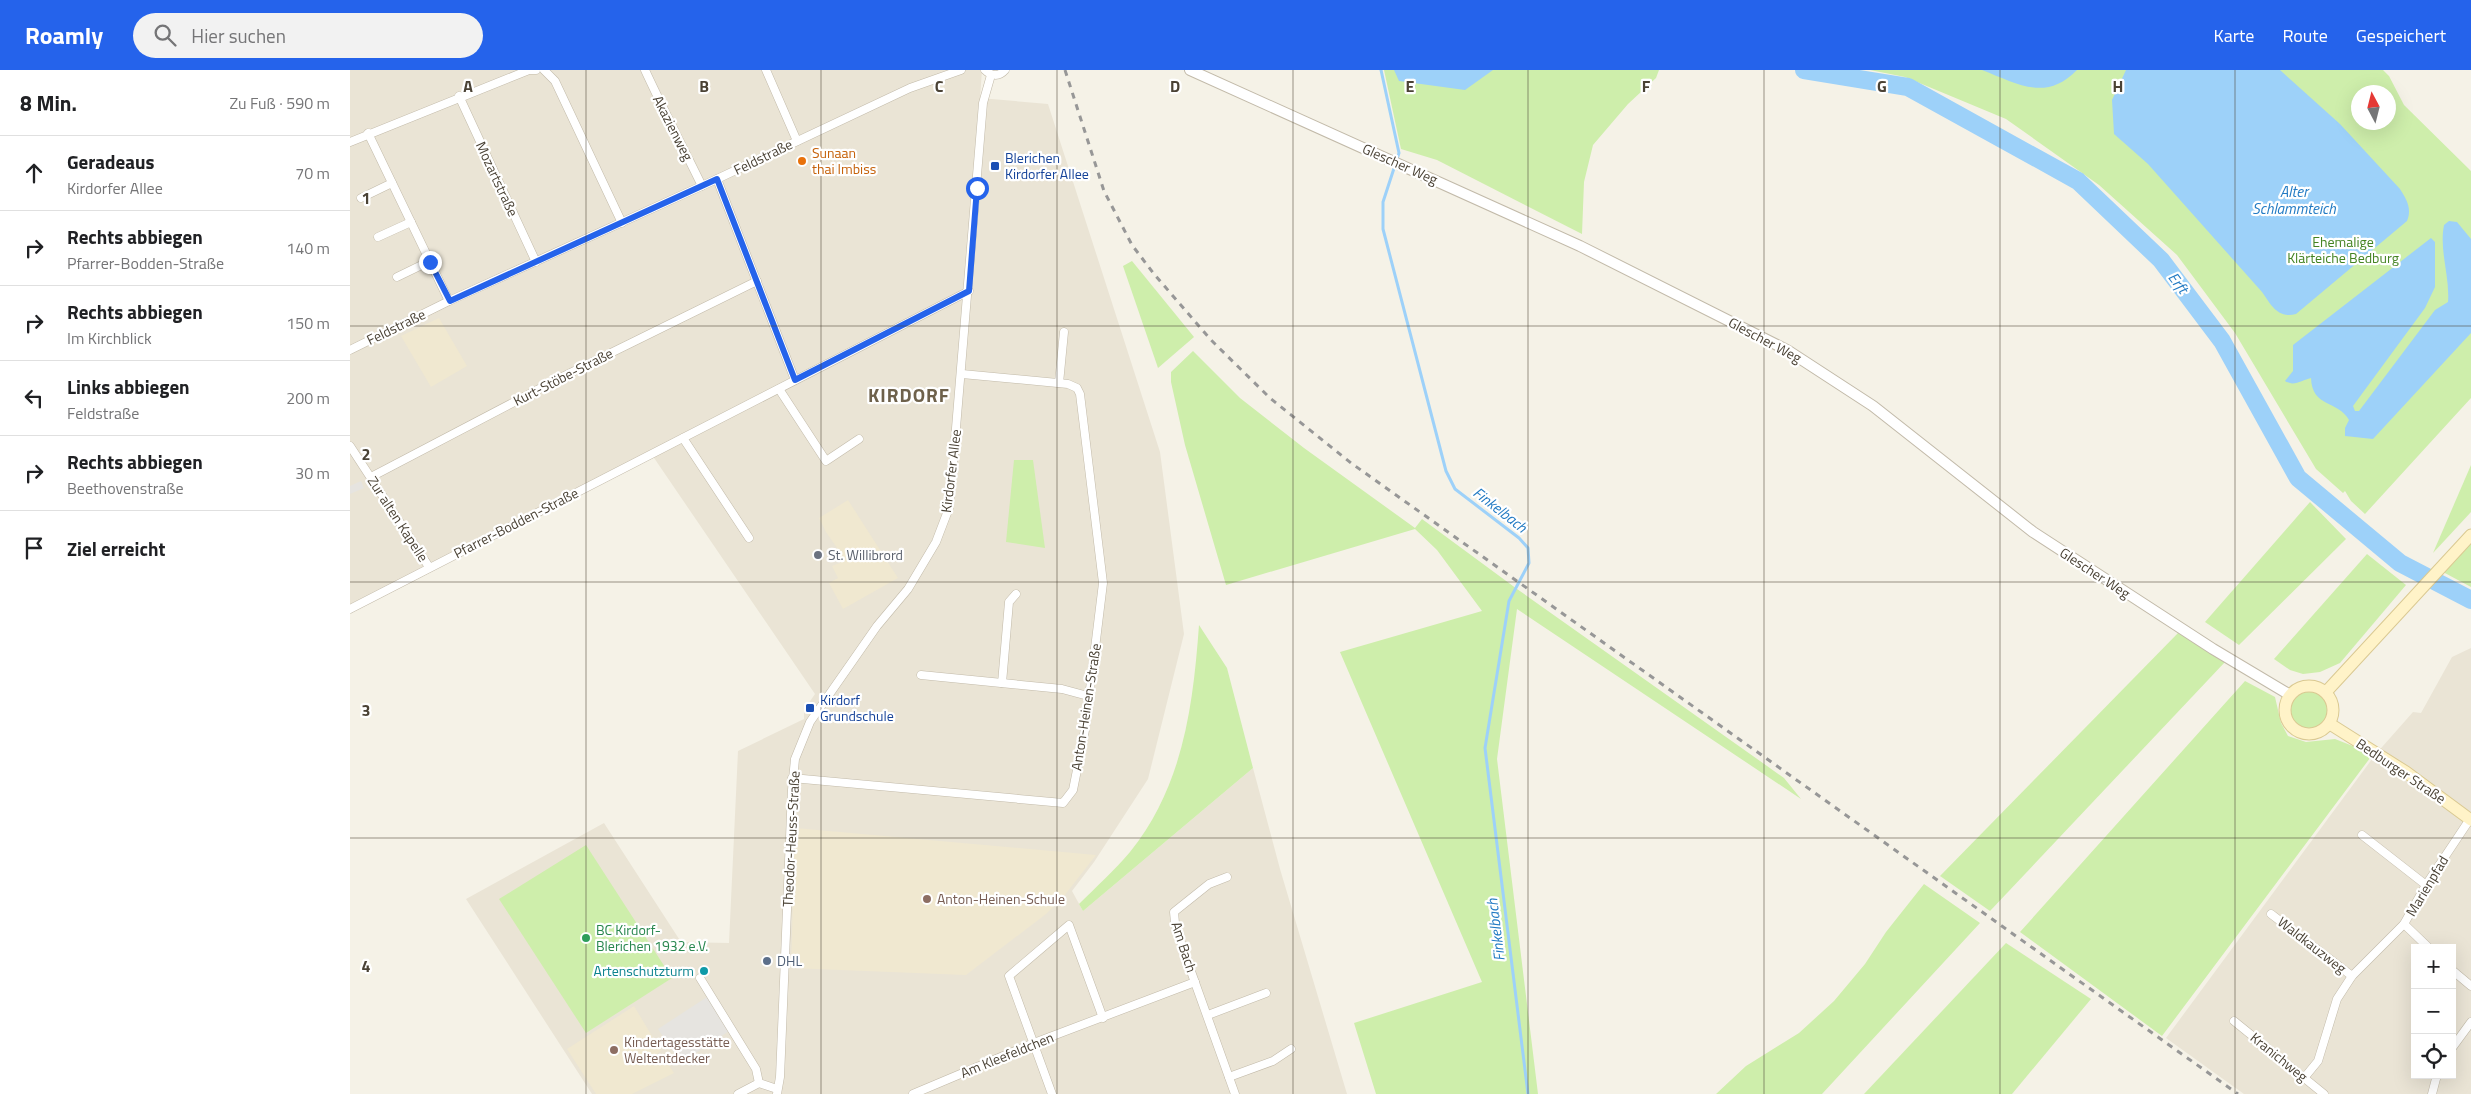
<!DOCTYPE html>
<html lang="de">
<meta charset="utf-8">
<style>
body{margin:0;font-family:"Titillium Web",sans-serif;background:#f2f2f2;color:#202124}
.controls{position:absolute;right:15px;bottom:15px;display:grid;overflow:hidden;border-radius:0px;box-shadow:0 5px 20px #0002}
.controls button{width:45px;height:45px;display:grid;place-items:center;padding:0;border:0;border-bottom:1px solid #e0e0e0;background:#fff;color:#202124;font:25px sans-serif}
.compass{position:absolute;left:2001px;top:15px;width:45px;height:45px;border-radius:50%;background:#fff;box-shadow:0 5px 20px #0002;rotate:353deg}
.stop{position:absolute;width:15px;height:15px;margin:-11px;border:4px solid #2563eb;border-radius:50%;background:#fff}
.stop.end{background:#2563eb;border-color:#fff;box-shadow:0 1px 5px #0008}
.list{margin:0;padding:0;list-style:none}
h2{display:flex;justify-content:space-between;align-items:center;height:65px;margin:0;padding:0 20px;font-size:21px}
h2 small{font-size:16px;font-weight:400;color:#757577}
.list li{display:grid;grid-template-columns:32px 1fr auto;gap:15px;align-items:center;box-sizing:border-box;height:75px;padding:0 20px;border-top:1px solid #e0e0e0}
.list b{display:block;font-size:19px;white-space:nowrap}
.list p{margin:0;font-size:16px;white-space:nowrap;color:#757577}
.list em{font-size:16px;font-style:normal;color:#757577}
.icon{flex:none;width:28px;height:28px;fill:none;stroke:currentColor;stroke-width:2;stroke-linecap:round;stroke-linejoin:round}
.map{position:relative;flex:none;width:2121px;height:1024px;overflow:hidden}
header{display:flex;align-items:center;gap:30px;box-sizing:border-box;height:70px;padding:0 25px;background:#2563eb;color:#fff}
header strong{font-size:24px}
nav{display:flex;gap:28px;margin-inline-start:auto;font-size:18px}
.search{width:350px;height:45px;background:#f2f2f2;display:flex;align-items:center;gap:12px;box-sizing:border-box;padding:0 18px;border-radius:28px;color:#757577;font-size:19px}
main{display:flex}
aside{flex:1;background:#fff}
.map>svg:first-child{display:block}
.residential{fill:#eae4d5;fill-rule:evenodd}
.education{fill:#f0e8d0}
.green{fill:#ceeeab;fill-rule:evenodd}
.parking{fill:#e6e4e0}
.water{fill:#9dd1f9}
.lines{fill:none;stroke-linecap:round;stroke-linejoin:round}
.stream{stroke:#9dd1f9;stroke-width:3}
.river{stroke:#9dd1f9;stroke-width:18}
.minor-casing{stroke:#c2baa9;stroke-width:9}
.tertiary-casing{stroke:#c2baa9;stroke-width:12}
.secondary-casing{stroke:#dac992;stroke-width:13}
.minor{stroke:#fff;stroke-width:8}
.tertiary{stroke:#fff;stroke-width:10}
.secondary{stroke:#fff3c8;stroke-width:11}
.rail{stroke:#979797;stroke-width:3;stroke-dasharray:6 6;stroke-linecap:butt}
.route{stroke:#2563eb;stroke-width:6}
.grid{fill:none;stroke:#4a4235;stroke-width:1;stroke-opacity:0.55}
.food-dot{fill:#e8710a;stroke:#fff;stroke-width:2}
.transit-dot{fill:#1a4fb4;stroke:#fff;stroke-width:2}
.worship-dot{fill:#6b7280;stroke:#fff;stroke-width:2}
.education-dot{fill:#8d6e63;stroke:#fff;stroke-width:2}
.leisure-dot{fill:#2e9e5b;stroke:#fff;stroke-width:2}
.service-dot{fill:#5c6f8a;stroke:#fff;stroke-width:2}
.culture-dot{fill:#0f9aa8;stroke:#fff;stroke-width:2}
.labels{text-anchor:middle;stroke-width:4.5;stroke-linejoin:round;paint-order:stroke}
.street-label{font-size:14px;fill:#4a4235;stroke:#fff}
.food-label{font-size:14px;fill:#c56008;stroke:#fff;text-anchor:start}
.transit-label{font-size:14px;fill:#164399;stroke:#fff;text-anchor:start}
.park-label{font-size:14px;fill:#438321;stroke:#fff}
.worship-label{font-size:14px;fill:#5b616d;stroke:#fff;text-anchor:start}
.education-label{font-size:14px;fill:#785e54;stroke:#fff;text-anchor:start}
.leisure-label{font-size:14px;fill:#27864d;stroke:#fff;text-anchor:start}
.service-label{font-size:14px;fill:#4e5e75;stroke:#fff;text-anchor:start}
.culture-label{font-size:14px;fill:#0d838f;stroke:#fff;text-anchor:end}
.water-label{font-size:15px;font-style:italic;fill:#217ac3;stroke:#fff}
.district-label{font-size:19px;font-weight:bold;letter-spacing:1px;fill:#6e614b;stroke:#fff}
.grid-label{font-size:16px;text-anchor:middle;font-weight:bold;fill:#4a4235;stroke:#fff;stroke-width:4.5;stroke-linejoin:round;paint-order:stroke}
</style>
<header>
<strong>Roamly</strong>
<div class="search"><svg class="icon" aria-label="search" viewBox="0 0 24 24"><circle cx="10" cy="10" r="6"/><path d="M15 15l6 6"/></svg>Hier suchen</div>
<nav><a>Karte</a><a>Route</a><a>Gespeichert</a></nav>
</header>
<main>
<aside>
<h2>8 Min.<small>Zu Fuß · 590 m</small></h2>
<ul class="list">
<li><svg class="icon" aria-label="ahead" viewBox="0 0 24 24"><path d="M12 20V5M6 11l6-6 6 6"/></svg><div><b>Geradeaus</b><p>Kirdorfer Allee</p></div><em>70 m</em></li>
<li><svg class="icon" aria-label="right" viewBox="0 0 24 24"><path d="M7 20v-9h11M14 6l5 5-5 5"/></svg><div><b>Rechts abbiegen</b><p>Pfarrer-Bodden-Straße</p></div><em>140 m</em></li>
<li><svg class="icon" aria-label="right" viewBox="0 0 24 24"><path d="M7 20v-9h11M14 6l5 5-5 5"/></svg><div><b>Rechts abbiegen</b><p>Im Kirchblick</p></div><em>150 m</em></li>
<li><svg class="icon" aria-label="left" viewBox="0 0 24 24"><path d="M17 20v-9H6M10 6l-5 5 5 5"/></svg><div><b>Links abbiegen</b><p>Feldstraße</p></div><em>200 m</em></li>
<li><svg class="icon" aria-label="right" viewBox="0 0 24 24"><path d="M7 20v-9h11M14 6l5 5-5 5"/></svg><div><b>Rechts abbiegen</b><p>Beethovenstraße</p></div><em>30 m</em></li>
<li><svg class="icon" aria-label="arrive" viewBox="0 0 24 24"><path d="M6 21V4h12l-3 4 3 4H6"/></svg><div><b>Ziel erreicht</b></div></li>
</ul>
</aside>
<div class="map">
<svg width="2121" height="1024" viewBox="0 0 2121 1024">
<rect width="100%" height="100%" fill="#f5f2e7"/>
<g class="residential">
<polygon points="0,0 632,0 630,28 698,34 810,382 834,564 798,709 744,792 722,821 733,841 903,698 930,799 997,1024 242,1024 116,829 254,753 331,872 379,873 388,681 454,649 454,640 465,624 300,382 79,503 0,543"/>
<path d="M2121,578v446h-227l-78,-56 209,-283 38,-43 8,1 31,-56zM2065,878h37v127h-37z"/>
</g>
<g class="education">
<polygon points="89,248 117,296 81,317 51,266"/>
<polygon points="498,430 548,508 493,539 479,513 488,508 482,496 490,493 487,478 476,462 469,448"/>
<polygon points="445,758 746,785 714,826 696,844 616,905 441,898"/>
<polygon points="284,936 311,981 303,987 307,993 315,989 324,1003 282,1024 246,1024 217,979"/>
</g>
<g class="green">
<polygon points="1034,0 1309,0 1306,8 1278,34 1243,75 1234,112 1232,164 1087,90 1051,79"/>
<path d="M1520,0h513l6,6 15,29 67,66v227l-106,116 -14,-13 -6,-10 -2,2 -27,-24 -81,-136 -58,-78 -78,-70 -93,-66 -101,-42zM2008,22h30v30h-30z"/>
<polygon points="782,191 844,267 808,298 773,196"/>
<polygon points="843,281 890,328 954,378 1065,458 1072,449 1167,519 1434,708 1451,729 1167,539 1147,689 1188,1024 1026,1024 1004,953 1132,912 990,582 1132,541 1087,480 1065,459 876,515 835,375 821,312 821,302"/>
<polygon points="664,390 683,390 695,478 656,472"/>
<polygon points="2121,395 2121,442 2083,483"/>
<polygon points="1960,432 1996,469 1889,575 1855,552"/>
<polygon points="2121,471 2121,517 2093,502"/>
<polygon points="2017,484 2056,515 1990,593 1970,602 1953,604 1940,600 1924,589"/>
<path d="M849,555l28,43 26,100 -170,143 -4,-7c17,-17 35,-33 51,-52 53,-66 63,-145 69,-227z"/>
<polygon points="1829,562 1875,592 1640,841 1590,806"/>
<polygon points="1895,611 1925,627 1931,653 1938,666 1956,672 1985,669 2023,684 1812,966 1670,862"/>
<circle cx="1959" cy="640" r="19"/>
<polygon points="236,775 322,908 236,963 149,829"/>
<polygon points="1574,814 1630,853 1472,1024 1366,1024 1396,996 1449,963 1484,931 1515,894 1536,862"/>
<polygon points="1656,873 1741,929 1662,1024 1514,1024"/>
</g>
<g class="parking">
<polygon points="11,411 14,418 0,424 0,416"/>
<polygon points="357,927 379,961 331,993 308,959"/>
</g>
<g class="water">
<polygon points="1044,0 1143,0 1115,20 1049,11"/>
<path d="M1632,0h95c-31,32 -59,14 -95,0z"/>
<path d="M1776,0h154l60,54 60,65c7,11 12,20 7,32l-111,93c-18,5 -25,-9 -34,-22l-114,-128 -34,-30 -2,-34z"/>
<path d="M2099,151l8,1 14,17v94l-98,106 -28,-3v-8l4,-8c-11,-20 -37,-12 -38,-42 -9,2 -17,9 -26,3l8,-10v-26l138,-107 4,4v45l-10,21 -72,98 2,5h4l76,-101 13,-8c2,-26 -9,-51 -4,-77z"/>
</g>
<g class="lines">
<polyline class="stream" points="1031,0 1049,83 1033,132 1033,159 1096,401 1105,419 1169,468 1178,478 1179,493 1159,531 1135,678 1178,1024"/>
<polyline class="river" points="1454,0 1558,17 1728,111 1811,190 1872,271 1948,408 2050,493 2121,530"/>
<defs>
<g id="minor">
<polyline points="194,0 205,11 272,153"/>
<path d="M295,0c18,39 38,77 57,116"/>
<polyline points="416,0 447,71"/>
<path d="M635,0c6,6 14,7 20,0"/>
<polyline points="109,26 186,192"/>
<polyline points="18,63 99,231"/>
<polyline points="0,72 179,0 186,0"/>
<polyline points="367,109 445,310"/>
<polyline points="11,128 42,113"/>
<polyline points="28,167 61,152"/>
<polyline points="47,207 80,191"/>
<polyline points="0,280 99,231 367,109 560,18 611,0"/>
<polyline points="709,313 714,262"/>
<polyline points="429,319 476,391 509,369"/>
<polyline points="333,368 399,468"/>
<polyline points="0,376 79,497"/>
<polyline points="21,407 210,308 407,211"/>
<polyline points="0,539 619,221"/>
<polyline points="571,605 712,619 738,626"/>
<polyline points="652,613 659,532 666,524"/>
<polyline points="442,708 713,733 723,720 735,660 753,513 730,324 727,318 718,314 612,304"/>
<polyline points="2012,765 2076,815"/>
<polyline points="877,807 859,814 824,842 825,853 833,879 885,1024"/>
<polyline points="1921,844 2002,906"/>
<polyline points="2079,878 2054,854 2076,815 2120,749"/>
<polyline points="2102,900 2121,916"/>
<polyline points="350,908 406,999 409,1013 427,1019"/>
<polyline points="858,945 916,923"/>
<polyline points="1884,951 1974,1024"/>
<polyline points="2102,978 2121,952"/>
<polyline points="879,1007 923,991 941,979"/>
<polyline points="1954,1008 1968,991 1987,929 2002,906 2054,854"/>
<polyline points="388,1024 409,1013"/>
<polyline points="427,1024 430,1007 442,720 445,689 460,652 527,556 558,519 586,472 599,438 603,394 633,33 641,5"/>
<polyline points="563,1024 684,973 845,912"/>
<polyline points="702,1024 659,906 719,855 753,948"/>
<polyline points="2082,1024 2087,1005"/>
</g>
<polyline id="tertiary" points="840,0 1230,176 1437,280 1523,336 1683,462 1863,579 1940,625"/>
<g id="secondary">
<circle cx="1959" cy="640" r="24"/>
<polyline points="1976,622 2121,465"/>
<polyline points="1980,654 2056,702 2121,750"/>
</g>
</defs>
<use href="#minor" class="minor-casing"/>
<use href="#tertiary" class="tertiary-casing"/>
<use href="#secondary" class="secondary-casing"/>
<use href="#minor" class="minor"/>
<use href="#tertiary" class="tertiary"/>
<use href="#secondary" class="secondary"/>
<polyline class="rail" points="715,0 754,121 782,175 804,204 861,270 920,328 1001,393 1888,1024"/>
</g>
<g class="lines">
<polyline class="route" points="80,192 100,231 367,109 445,310 619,221 627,118"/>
</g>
<path class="grid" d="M236,0v1024M471,0v1024M707,0v1024M943,0v1024M1178,0v1024M1414,0v1024M1650,0v1024M1885,0v1024M0,256h2121M0,512h2121M0,768h2121"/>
<circle class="food-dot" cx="452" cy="91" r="5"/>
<g class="transit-dot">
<rect x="640" y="91" width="10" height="10" rx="2.5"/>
<rect x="455" y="633" width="10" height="10" rx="2.5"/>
</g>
<circle class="worship-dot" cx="468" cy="485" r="5"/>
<g class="education-dot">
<circle cx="577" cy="829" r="5"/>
<circle cx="264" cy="980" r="5"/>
</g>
<circle class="leisure-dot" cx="236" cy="868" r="5"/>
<circle class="service-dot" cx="417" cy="891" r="5"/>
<circle class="culture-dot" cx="354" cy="901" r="5"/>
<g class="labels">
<g class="street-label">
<text transform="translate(323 58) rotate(63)" y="5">Akazienweg</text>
<text transform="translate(413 87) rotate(-26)" y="5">Feldstraße</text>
<text transform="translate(1050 94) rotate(24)" y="5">Glescher Weg</text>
<text transform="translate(147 109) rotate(65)" y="5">Mozartstraße</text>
<text transform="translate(46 257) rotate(-26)" y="5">Feldstraße</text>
<text transform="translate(1415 270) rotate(28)" y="5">Glescher Weg</text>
<text transform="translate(213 307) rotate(-27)" y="5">Kurt-Stöbe-Straße</text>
<text transform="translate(601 401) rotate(-83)" y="5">Kirdorfer Allee</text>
<text transform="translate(48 449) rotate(57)" y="5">Zur alten Kapelle</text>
<text transform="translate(166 453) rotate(-27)" y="5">Pfarrer-Bodden-Straße</text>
<text transform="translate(1745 503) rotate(33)" y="5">Glescher Weg</text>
<text transform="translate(736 637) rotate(-81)" y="5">Anton-Heinen-Straße</text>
<text transform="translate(2051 701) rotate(34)" y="5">Bedburger Straße</text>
<text transform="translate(441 769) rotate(-87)" y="5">Theodor-Heuss-Straße</text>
<text transform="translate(2077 816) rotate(-59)" y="5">Marienpfad</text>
<text transform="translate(1962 875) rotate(38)" y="5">Waldkauzweg</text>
<text transform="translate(834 877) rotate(72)" y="5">Am Bach</text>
<text transform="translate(657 985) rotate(-22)" y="5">Am Kleefeldchen</text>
<text transform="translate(1929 987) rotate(39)" y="5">Kranichweg</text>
</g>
<g class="food-label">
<text x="462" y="88">Sunaan<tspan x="462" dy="16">thai Imbiss</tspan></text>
</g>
<g class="transit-label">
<text x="655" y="93">Blerichen<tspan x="655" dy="16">Kirdorfer Allee</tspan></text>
<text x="470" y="635">Kirdorf<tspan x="470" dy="16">Grundschule</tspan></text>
</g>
<g class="park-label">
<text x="1993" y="177">Ehemalige<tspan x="1993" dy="16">Klärteiche Bedburg</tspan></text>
</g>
<g class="worship-label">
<text x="478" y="490">St. Willibrord</text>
</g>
<g class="education-label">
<text x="587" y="834">Anton-Heinen-Schule</text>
<text x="274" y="977">Kindertagesstätte<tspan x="274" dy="16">Weltentdecker</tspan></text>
</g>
<g class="leisure-label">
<text x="246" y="865">BC Kirdorf-<tspan x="246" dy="16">Blerichen 1932 e.V.</tspan></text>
</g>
<g class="service-label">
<text x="427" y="896">DHL</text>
</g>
<g class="culture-label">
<text x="344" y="906">Artenschutzturm</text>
</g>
<g class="water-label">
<text x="1944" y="127">Alter<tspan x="1944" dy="17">Schlammteich</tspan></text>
<text transform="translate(1828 213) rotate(53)" y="5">Erft</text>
<text transform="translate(1150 440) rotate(38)" y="5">Finkelbach</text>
<text transform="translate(1146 860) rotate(-97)" y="5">Finkelbach</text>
</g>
<g class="district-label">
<text x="559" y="332">KIRDORF</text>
</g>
</g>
<g class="grid-label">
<text x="118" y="22">A</text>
<text x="354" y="22">B</text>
<text x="589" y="22">C</text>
<text x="825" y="22">D</text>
<text x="1060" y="22">E</text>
<text x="1296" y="22">F</text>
<text x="1532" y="22">G</text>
<text x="1768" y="22">H</text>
<text x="16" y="134">1</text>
<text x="16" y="390">2</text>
<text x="16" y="646">3</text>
<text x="16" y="902">4</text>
</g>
</svg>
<div class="controls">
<button>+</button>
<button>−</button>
<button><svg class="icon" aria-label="locate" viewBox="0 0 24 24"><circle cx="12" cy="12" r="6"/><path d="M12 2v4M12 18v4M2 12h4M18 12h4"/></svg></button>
</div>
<svg class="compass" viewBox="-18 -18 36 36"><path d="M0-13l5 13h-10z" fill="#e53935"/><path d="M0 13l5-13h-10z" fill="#757577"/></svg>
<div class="stop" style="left:627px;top:118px"></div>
<div class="stop end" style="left:80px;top:192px"></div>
</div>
</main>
